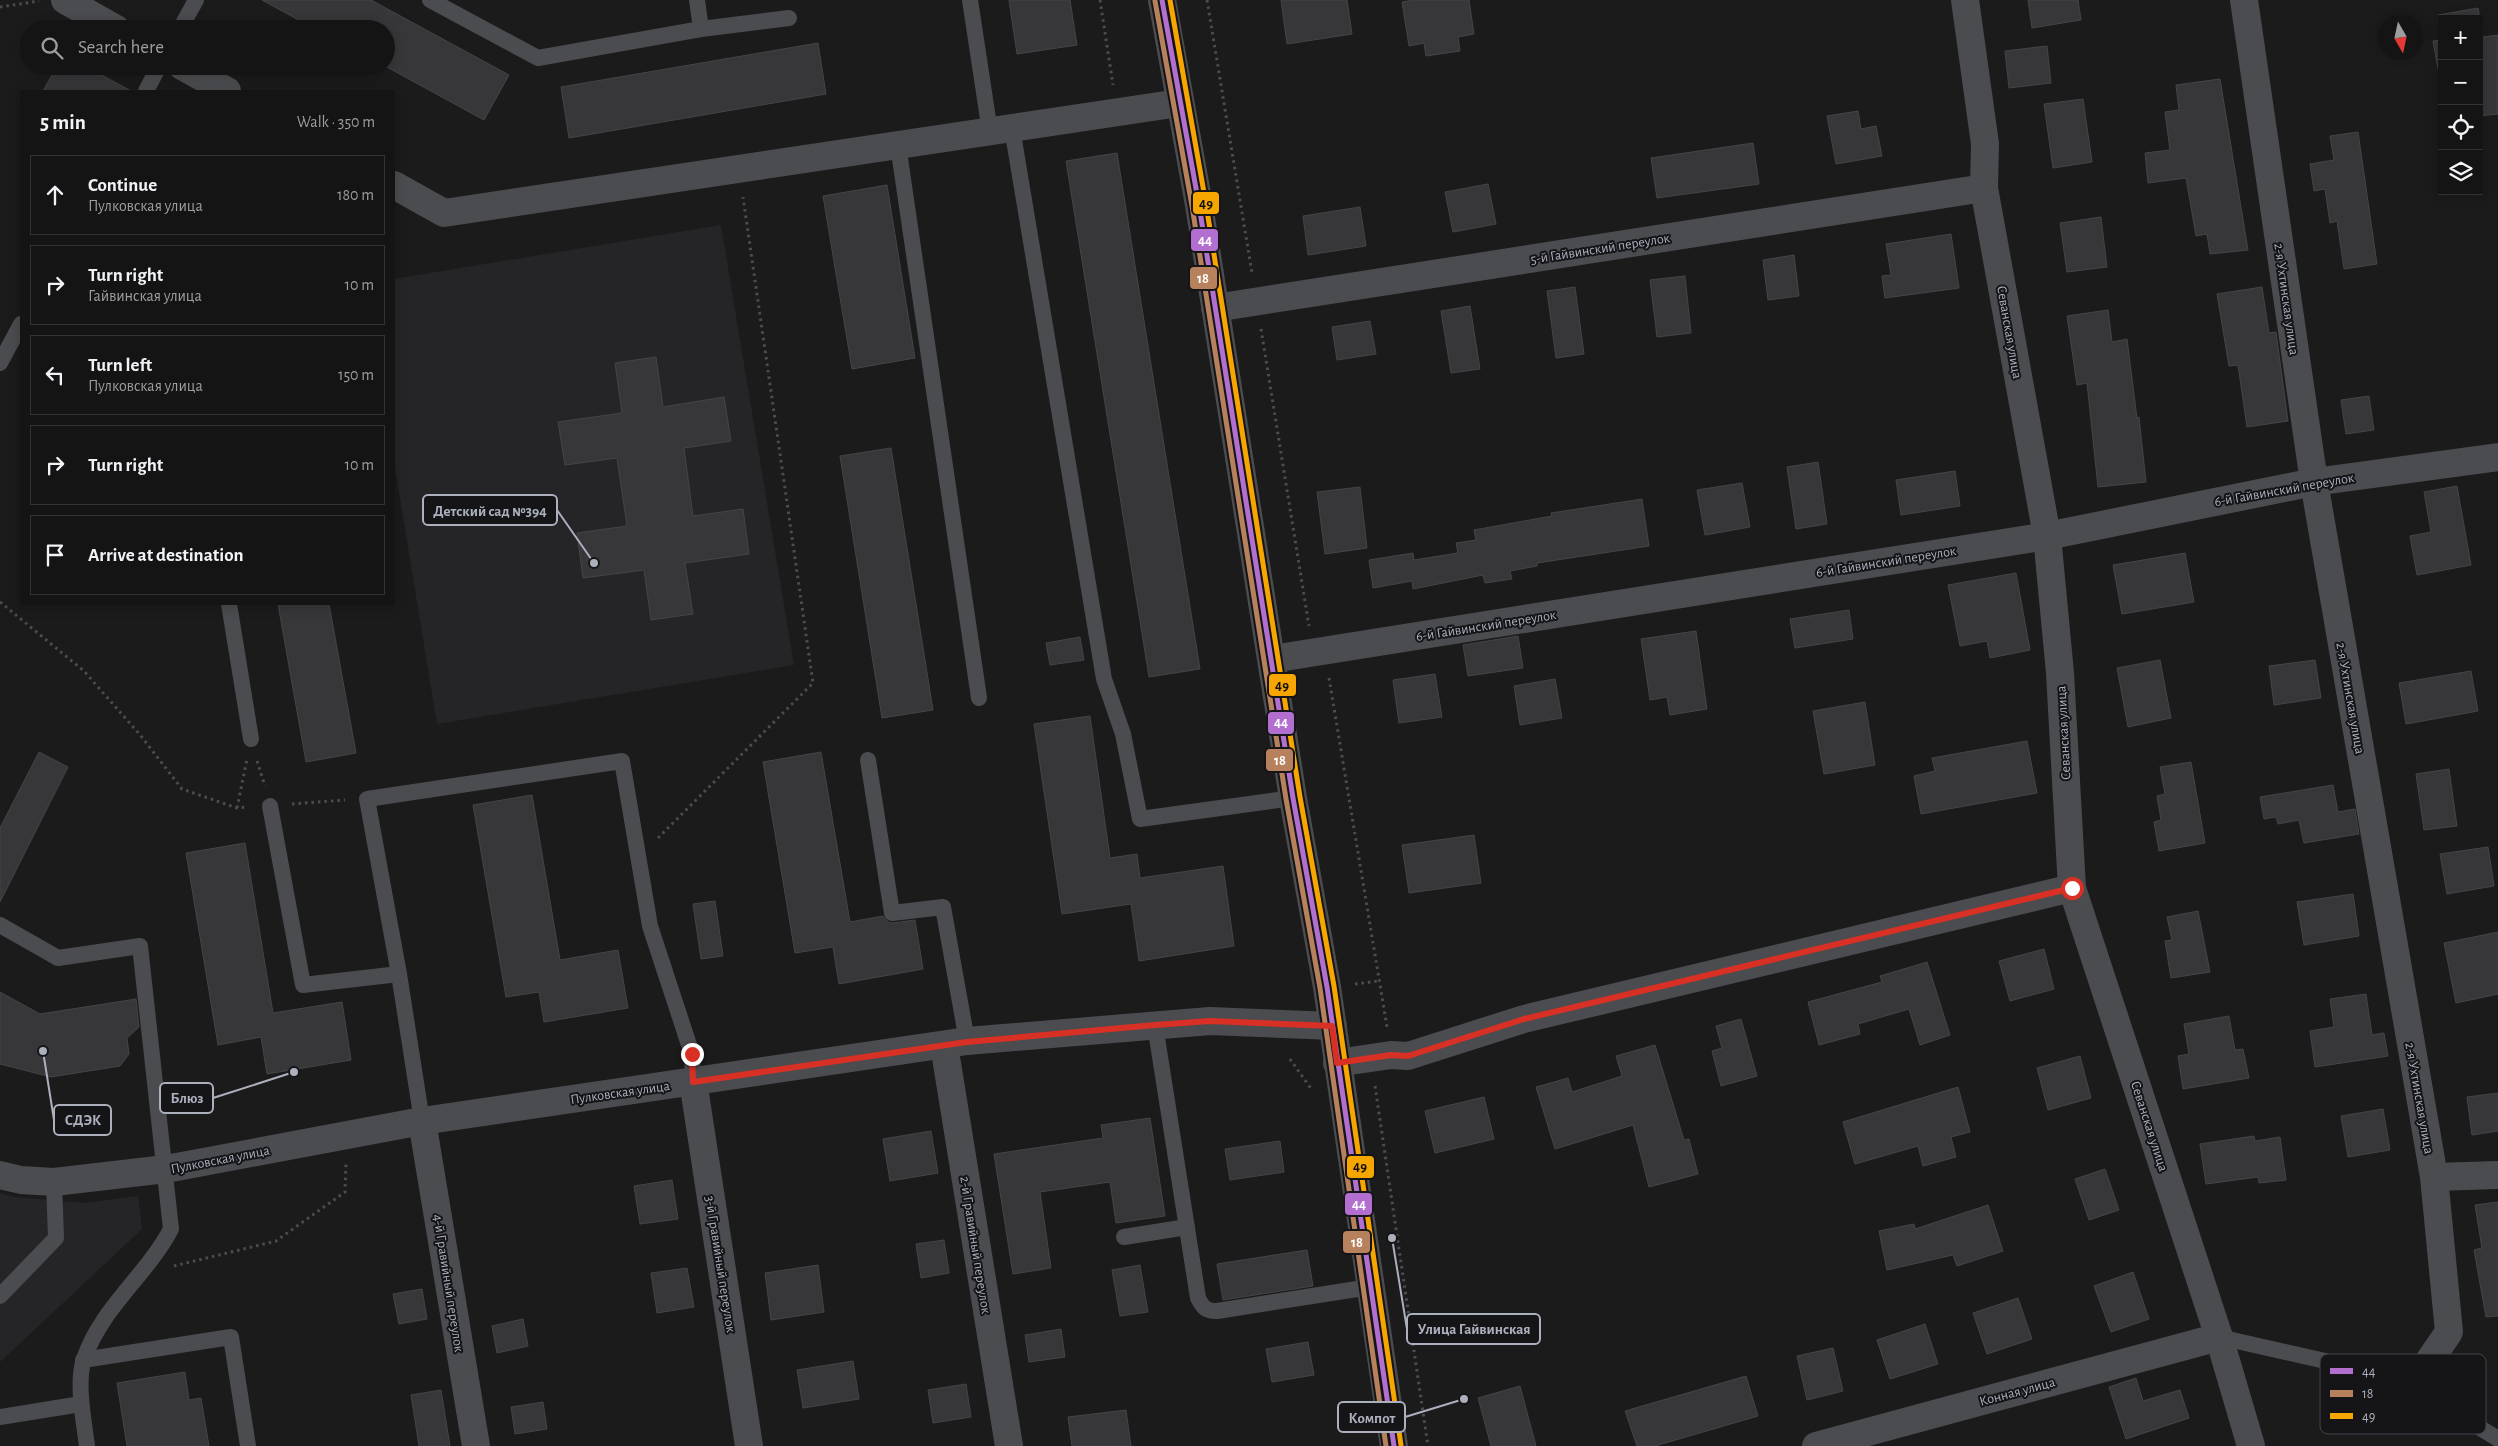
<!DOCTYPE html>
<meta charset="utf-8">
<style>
body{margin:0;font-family:"Alegreya Sans",sans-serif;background:#1d1d1e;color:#f1f3f6}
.controls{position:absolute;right:15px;top:15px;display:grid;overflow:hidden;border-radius:0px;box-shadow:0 2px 12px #0003}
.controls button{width:45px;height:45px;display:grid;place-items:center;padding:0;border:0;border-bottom:1px solid #333334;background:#141415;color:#f1f3f6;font:25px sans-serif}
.compass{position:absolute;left:2378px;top:15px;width:45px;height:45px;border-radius:50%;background:#141415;box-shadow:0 2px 12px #0003;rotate:171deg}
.stop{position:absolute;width:15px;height:15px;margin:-11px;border:4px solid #d93025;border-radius:50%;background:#fff}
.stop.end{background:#d93025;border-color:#fff;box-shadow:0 1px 5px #0008}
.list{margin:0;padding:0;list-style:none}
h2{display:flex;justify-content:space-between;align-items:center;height:65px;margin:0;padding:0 20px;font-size:21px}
h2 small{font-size:16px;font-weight:400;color:#9d9ea0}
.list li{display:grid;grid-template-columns:32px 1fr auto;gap:15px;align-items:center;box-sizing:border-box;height:80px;margin:0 10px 10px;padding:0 10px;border:1px solid #333334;border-radius:0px}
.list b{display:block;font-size:19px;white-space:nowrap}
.list p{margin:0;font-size:16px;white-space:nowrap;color:#9d9ea0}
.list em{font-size:16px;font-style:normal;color:#9d9ea0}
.icon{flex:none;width:28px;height:28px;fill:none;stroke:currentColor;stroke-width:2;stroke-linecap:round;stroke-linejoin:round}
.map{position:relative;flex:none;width:2498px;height:1446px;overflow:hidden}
.search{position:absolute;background:#141415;box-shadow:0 2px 12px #0003;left:20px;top:20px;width:375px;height:55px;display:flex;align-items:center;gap:12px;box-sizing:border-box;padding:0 18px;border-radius:28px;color:#9d9ea0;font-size:19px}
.panel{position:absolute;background:#141415;box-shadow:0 2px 12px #0003;left:20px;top:90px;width:375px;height:515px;border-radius:0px}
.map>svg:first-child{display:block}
.built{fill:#252528}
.building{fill:#37373a;stroke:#444548}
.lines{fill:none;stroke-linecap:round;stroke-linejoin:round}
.path{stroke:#4c4d51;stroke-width:3;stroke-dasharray:2.5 4;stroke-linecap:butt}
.lane{stroke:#4b4c4f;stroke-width:16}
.street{stroke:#4b4c4f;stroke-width:28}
.bus-1-casing{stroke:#151518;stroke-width:9}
.bus-2-casing{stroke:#151518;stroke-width:9}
.bus-3-casing{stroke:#151518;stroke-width:9}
.bus-1{stroke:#b36fd0;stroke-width:5}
.bus-2{stroke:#b6815c;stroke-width:5}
.bus-3{stroke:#f7a600;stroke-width:5}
.route{stroke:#d93025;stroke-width:6}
.labels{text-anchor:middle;stroke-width:4;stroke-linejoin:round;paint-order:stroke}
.street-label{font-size:14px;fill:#acb0bd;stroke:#151518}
.key{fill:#151518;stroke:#42444a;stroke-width:1}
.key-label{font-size:14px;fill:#acb0bd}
.leader{fill:none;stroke:#acb0bd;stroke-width:2}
.callout-dot{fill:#acb0bd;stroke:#151518;stroke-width:2}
.callout{fill:#151518;stroke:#acb0bd;stroke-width:2}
.callout-label{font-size:15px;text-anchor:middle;font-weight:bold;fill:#acb0bd}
.line-badge{stroke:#151518;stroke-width:2}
.badge-label{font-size:14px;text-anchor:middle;font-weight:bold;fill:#fff}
.pale-badge-label{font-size:14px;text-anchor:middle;font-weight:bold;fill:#111}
</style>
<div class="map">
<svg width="2498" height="1446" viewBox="0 0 2498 1446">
<rect width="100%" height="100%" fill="#1b1b1c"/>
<g class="built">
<polygon points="721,225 794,665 437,724 394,462 394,279"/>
<polygon points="0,1193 14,1197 85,1203 138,1196 142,1229 0,1362"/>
</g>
<g class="building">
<polygon points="262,0 371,0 509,75 484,120 385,66 386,29 315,29"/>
<polygon points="1009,0 1070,0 1077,45 1017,54"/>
<polygon points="1281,0 1347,0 1352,34 1287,44"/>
<polygon points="1414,0 1469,0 1474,34 1458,37 1460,51 1426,56 1424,43 1409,46 1402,2"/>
<polygon points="2028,0 2078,0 2081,20 2032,28"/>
<polygon points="2478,8 2483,37 2498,35 2498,114 2479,116 2479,19 2442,19 2442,33 2438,15"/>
<polygon points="2442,40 2442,69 2438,69 2433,41"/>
<polygon points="818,43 826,94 569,138 561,87"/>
<polygon points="2047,46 2051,83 2009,88 2005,51"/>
<polygon points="57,66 85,66 131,91 43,91"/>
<polygon points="2220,79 2248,250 2210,254 2207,234 2196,236 2186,178 2148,183 2145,153 2170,150 2165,112 2179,110 2176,85"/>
<polygon points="2083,99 2092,162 2053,168 2044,104"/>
<polygon points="1858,111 1861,129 1876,126 1882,156 1836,164 1827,116"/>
<polygon points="2358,132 2377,264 2344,269 2337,221 2330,223 2325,189 2314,191 2310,164 2334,160 2330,136"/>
<polygon points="1753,143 1759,184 1657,198 1651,158"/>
<polygon points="1117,153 1200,669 1149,677 1066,161"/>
<polygon points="1488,184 1496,224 1453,232 1445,192"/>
<polygon points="887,185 915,358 852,369 823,196"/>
<polygon points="1360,207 1366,246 1308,255 1303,216"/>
<polygon points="2101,217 2107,267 2067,272 2060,223"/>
<polygon points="1951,234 1959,288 1885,298 1882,276 1891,275 1886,244"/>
<polygon points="1794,255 1799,296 1768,300 1763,260"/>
<polygon points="1685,276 1691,333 1657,337 1650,280"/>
<polygon points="1575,287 1584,354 1556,358 1547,291"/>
<polygon points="2262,287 2269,333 2276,332 2288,421 2247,427 2238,365 2229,366 2217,294"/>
<polygon points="1470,306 1480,369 1451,373 1441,311"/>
<polygon points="2108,310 2112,342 2127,339 2137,418 2139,417 2146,482 2098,487 2087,383 2077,385 2067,316"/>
<polygon points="1370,321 1376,354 1337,360 1332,327"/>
<polygon points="656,357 663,407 724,397 731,441 684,448 693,516 743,509 749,554 685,563 693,614 651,620 644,570 583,578 577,533 627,526 617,458 565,465 558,422 622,413 615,363"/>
<polygon points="2369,396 2374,430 2346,434 2341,400"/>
<polygon points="891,448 933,710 882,718 840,456"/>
<polygon points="1818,462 1827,524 1796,529 1787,467"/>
<polygon points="1955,471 1960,506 1901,515 1896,480"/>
<polygon points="1742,483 1750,527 1705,535 1697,490"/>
<polygon points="2457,486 2471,565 2417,575 2410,536 2431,532 2424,492"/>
<polygon points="1360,487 1367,548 1325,554 1317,492"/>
<polygon points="1642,499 1649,546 1537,563 1537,566 1510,571 1512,579 1485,583 1483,575 1413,589 1412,581 1373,588 1369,560 1413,553 1414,560 1458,553 1456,543 1476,540 1474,530 1552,516 1551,513"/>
<polygon points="2185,553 2194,602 2122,614 2113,565"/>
<polygon points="2016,573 2030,650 1990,658 1987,641 1960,646 1948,585"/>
<polygon points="278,604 329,604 356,753 306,762"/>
<polygon points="1849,610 1853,639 1795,648 1790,619"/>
<polygon points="1696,631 1707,709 1670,715 1667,697 1650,700 1641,639"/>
<polygon points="1518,636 1523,668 1468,676 1463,645"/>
<polygon points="1080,637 1084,660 1050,665 1046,643"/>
<polygon points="2160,660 2171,718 2128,727 2117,668"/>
<polygon points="2315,660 2321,698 2274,705 2269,666"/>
<polygon points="2471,671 2478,711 2406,724 2399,683"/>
<polygon points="1435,674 1442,717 1399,723 1393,680"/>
<polygon points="1555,679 1562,718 1520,725 1514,686"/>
<polygon points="1865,702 1875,765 1824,774 1813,711"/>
<polygon points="1090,716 1110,858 1137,854 1140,878 1223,866 1234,946 1139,961 1131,904 1062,914 1034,724"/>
<polygon points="2027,741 2037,793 1921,814 1914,776 1935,771 1932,758"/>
<polygon points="39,752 68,767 0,902 0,828"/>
<polygon points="821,752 850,922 883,916 888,922 893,923 915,920 923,969 839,984 833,947 795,953 763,762"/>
<polygon points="2191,762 2205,843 2159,851 2154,822 2161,820 2157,796 2165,794 2160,767"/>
<polygon points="2449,769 2457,826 2424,830 2416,774"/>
<polygon points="2333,785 2338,812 2355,809 2359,834 2304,843 2299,820 2278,824 2276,817 2264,819 2260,797"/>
<polygon points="532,795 560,960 618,950 628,1008 544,1022 539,992 506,997 473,805"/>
<polygon points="1474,835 1481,883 1409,893 1402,845"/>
<polygon points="245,843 273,1013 342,1002 351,1060 267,1074 261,1037 218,1045 186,853"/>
<polygon points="2488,847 2494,886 2447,894 2440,854"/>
<polygon points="2353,894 2359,936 2304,945 2297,902"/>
<polygon points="715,901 723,956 701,959 693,904"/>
<polygon points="2198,911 2210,972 2171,978 2165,941 2172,940 2167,917"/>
<polygon points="2498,932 2498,994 2456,1003 2444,943"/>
<polygon points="2044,949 2054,989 2010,1001 1999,961"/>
<polygon points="1927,962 1950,1035 1920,1045 1909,1009 1858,1024 1860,1034 1819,1045 1808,1002 1882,982 1880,976"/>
<polygon points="0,992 40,1014 136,999 139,1027 127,1038 129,1054 120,1066 51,1077 0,1064"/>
<polygon points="2366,994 2372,1035 2384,1033 2388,1056 2315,1067 2310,1031 2334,1027 2330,999"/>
<polygon points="2229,1016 2235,1050 2243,1049 2249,1078 2183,1089 2178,1056 2189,1054 2184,1024"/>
<polygon points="1741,1019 1757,1076 1721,1086 1712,1051 1722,1048 1716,1026"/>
<polygon points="1655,1045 1684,1140 1689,1139 1698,1174 1649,1187 1633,1125 1555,1149 1536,1087 1568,1078 1572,1092 1622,1076 1616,1056"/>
<polygon points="2080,1056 2091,1098 2048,1110 2037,1068"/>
<polygon points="1958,1087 1970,1132 1951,1137 1956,1157 1923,1166 1918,1146 1855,1164 1843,1122"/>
<polygon points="2498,1093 2498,1131 2472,1135 2467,1097"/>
<polygon points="1484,1097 1494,1139 1435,1153 1425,1111"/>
<polygon points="2383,1109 2390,1150 2348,1157 2341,1116"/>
<polygon points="1150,1118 1165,1216 1116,1223 1110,1182 1040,1192 1051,1268 1013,1274 994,1154 1103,1138 1101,1125"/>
<polygon points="931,1131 938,1173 890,1181 883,1139"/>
<polygon points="2254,1136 2255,1141 2280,1137 2286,1180 2259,1183 2258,1177 2206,1184 2200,1144"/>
<polygon points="1280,1141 1284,1172 1230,1180 1225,1149"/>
<polygon points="2105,1169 2119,1210 2089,1220 2075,1179"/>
<polygon points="672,1180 678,1219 640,1224 634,1186"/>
<polygon points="2498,1202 2498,1316 2486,1317 2474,1250 2482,1248 2475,1205"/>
<polygon points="1988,1205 2003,1251 1957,1266 1953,1255 1887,1270 1879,1231 1914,1224 1915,1229"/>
<polygon points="944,1240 949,1273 921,1278 916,1244"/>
<polygon points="1307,1250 1313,1286 1223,1300 1217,1264"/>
<polygon points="818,1265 824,1312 771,1320 765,1273"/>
<polygon points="1140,1265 1148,1312 1120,1316 1112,1270"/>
<polygon points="687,1268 694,1307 657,1313 651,1273"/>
<polygon points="2133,1272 2149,1319 2111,1332 2094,1286"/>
<polygon points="422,1289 427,1319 399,1324 393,1294"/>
<polygon points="2018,1298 2032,1339 1987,1354 1973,1313"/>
<polygon points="523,1319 528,1346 497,1353 492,1326"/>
<polygon points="1925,1324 1938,1364 1890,1379 1877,1340"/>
<polygon points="1061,1329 1065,1357 1029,1362 1025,1335"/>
<polygon points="1308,1342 1314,1375 1272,1382 1266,1349"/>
<polygon points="1833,1348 1843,1391 1807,1400 1797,1356"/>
<polygon points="853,1361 859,1399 803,1408 797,1370"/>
<polygon points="185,1372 189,1400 201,1398 209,1446 127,1446 117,1383"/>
<polygon points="1746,1376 1758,1416 1655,1446 1637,1446 1625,1411"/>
<polygon points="2136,1378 2143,1401 2180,1390 2189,1418 2126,1439 2109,1387"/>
<polygon points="966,1384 971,1417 933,1423 928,1390"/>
<polygon points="1520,1386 1536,1446 1491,1446 1478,1398"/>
<polygon points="441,1390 450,1446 419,1446 411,1395"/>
<polygon points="543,1402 547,1429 515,1434 511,1407"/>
<polygon points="1126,1410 1131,1446 1072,1446 1068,1417"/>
</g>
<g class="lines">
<g class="path">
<polyline points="1100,0 1113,85"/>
<polyline points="1207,0 1252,273"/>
<polyline points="0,7 39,1"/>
<polyline points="1261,329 1309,626"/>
<polyline points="0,602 84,671 141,736 182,789 237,808 248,807"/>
<polyline points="1329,678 1387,1027"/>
<polyline points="257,761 265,786"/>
<polyline points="292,804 345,800"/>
<polyline points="237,808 247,759"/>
<polyline points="658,838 813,683 743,197"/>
<polyline points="1355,984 1379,981"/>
<polyline points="1290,1059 1312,1090"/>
<polyline points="1375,1086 1428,1446"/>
<polyline points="174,1266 276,1241 345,1192 346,1163"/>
</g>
<g class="lane">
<polyline points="430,0 538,58 701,29 789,18"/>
<polyline points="697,0 701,29"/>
<polyline points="970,0 990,132"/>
<polyline points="180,29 196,0"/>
<polyline points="146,91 159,66"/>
<polyline points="1012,128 1104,679 1123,734 1140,819 1293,798"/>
<polyline points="898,145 979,698"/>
<polyline points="0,363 21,324"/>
<polyline points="229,604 251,739"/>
<polyline points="868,760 892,913 943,907 967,1041"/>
<polyline points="270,806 303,985 399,974"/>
<path d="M0,925l58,33 82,-12 31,283c-24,46 -70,79 -87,130 -8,23 0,63 3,87"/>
<path d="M1155,1025l43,273c5,10 8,13 19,13l153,-24"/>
<polyline points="422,1121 399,974 367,799 622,761 650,926 692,1054 693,1081"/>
<polyline points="1124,1237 1187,1227"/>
<polyline points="0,1296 56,1238 54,1182"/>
<polyline points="2219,1337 2374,1372 2412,1386 2498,1439"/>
<polyline points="83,1360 231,1337 248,1446"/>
<polyline points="0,1417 81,1404"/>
</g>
<g class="street">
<polyline points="65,0 116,29"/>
<polyline points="1162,0 1199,205 1293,798 1327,987 1394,1446"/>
<polyline points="1965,0 1985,144 1984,188 2047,536 2060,673 2072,888 2219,1337 2251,1446"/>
<polyline points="2244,0 2314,482 2434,1177 2449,1332 2412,1386"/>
<polyline points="182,66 227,91"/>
<polyline points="394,185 444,213 1179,103"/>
<polyline points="1215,308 1984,188"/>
<polyline points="1272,659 2047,536 2314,482 2498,457"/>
<polyline points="944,1045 1009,1446"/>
<polyline points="1337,1063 1391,1055 1408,1056 1524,1019 2072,888"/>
<polyline points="693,1081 749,1446"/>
<polyline points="422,1121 476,1446"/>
<polyline points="0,1175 21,1180 54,1182 166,1169 422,1121 967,1041 1210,1021 1333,1026"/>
<polyline points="2434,1177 2498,1175"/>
<polyline points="1816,1446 2219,1337"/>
</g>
<defs>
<polyline id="bus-1" points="1162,0 1199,205 1293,798 1327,987 1394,1446"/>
<polyline id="bus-2" points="1155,1 1192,206 1286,799 1320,988 1386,1446"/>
<polyline id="bus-3" points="1170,0 1206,204 1300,797 1334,986 1401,1445"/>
</defs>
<use href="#bus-1" class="bus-1-casing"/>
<use href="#bus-2" class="bus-2-casing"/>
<use href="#bus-3" class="bus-3-casing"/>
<use href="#bus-1" class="bus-1"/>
<use href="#bus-2" class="bus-2"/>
<use href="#bus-3" class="bus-3"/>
</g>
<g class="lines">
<polyline class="route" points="692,1054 693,1082 967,1042 1155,1025 1210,1021 1332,1026 1337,1063 1391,1055 1408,1056 1524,1019 2072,888"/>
</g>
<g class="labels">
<g class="street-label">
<text transform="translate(1600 248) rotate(-9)" y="5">5-й Гайвинский переулок</text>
<text transform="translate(2287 299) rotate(82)" y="5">2-я Ухтинская улица</text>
<text transform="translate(2010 332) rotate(80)" y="5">Севанская улица</text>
<text transform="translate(2284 489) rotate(-10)" y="5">6-й Гайвинский переулок</text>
<text transform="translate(1886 561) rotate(-9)" y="5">6-й Гайвинский переулок</text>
<text transform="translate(1486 625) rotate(-9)" y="5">6-й Гайвинский переулок</text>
<text transform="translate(2351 698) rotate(80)" y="5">2-я Ухтинская улица</text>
<text transform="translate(2063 733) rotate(-93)" y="5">Севанская улица</text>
<text transform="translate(620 1092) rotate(-8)" y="5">Пулковская улица</text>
<text transform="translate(2420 1098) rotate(80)" y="5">2-я Ухтинская улица</text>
<text transform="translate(2150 1126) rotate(72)" y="5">Севанская улица</text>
<text transform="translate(220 1159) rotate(-11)" y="5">Пулковская улица</text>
<text transform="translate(976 1245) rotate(81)" y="5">2-й Гравийный переулок</text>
<text transform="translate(721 1264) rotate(81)" y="5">3-й Гравийный переулок</text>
<text transform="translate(449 1283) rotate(81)" y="5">4-й Гравийный переулок</text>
<text transform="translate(2017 1391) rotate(-15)" y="5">Конная улица</text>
</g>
</g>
<rect x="2320" y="1354" width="166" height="80" rx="8" class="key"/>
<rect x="2330" y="1368" width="23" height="6" fill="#b36fd0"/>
<rect x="2330" y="1390" width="23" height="7" fill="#b6815c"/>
<rect x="2330" y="1413" width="23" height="6" fill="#f7a600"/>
<g class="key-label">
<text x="2362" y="1376">44</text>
<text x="2362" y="1398">18</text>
<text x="2362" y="1421">49</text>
</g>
<path class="leader" d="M594 563L557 510M294 1072L213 1098M43 1051L54 1120M1392 1238L1407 1329M1464 1399L1405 1417"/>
<g class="callout-dot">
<circle cx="594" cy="563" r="5"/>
<circle cx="294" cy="1072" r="5"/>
<circle cx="43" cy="1051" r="5"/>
<circle cx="1392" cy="1238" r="5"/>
<circle cx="1464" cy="1399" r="5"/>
</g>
<g class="callout">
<rect x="423" y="495" width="134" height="30" rx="5"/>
<rect x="160" y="1083" width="53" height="30" rx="5"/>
<rect x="54" y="1105" width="57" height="30" rx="5"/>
<rect x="1407" y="1314" width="133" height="30" rx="5"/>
<rect x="1338" y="1402" width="67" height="30" rx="5"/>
</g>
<g class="callout-label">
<text x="490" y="516">Детский сад №394</text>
<text x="187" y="1103">Блюз</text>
<text x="83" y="1125">СДЭК</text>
<text x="1474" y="1334">Улица Гайвинская</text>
<text x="1372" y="1423">Компот</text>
</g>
<g class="line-badge">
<rect x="1192" y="191" width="28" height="24" rx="5" fill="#f7a600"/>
<rect x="1190" y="228" width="29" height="24" rx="5" fill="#b36fd0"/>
<rect x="1189" y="266" width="29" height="24" rx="5" fill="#b6815c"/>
<rect x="1268" y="673" width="29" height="24" rx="5" fill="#f7a600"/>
<rect x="1267" y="711" width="28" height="24" rx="5" fill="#b36fd0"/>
<rect x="1265" y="748" width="29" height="24" rx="5" fill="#b6815c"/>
<rect x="1346" y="1155" width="29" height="24" rx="5" fill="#f7a600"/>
<rect x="1344" y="1192" width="29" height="24" rx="5" fill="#b36fd0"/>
<rect x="1342" y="1230" width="29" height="24" rx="5" fill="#b6815c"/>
</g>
<g class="badge-label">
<text x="1205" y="245">44</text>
<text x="1203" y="283">18</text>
<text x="1281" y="727">44</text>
<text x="1280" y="765">18</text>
<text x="1359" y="1209">44</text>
<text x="1357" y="1247">18</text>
</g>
<g class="pale-badge-label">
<text x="1206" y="208">49</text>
<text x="1282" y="690">49</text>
<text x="1360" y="1171">49</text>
</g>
</svg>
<div class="controls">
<button>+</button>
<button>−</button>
<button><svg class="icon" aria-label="locate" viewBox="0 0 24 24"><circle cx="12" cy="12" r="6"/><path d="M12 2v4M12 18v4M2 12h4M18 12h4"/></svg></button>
<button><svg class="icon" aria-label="layers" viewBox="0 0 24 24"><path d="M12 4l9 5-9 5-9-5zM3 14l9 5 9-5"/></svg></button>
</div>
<svg class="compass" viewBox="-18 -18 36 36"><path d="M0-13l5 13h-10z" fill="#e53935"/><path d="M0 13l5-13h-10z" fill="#9d9ea0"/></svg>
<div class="stop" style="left:2072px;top:888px"></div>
<div class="stop end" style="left:692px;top:1054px"></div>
<div class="search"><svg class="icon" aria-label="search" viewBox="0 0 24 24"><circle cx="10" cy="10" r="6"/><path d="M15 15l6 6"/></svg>Search here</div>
<section class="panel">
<h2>5 min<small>Walk · 350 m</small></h2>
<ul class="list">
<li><svg class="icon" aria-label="ahead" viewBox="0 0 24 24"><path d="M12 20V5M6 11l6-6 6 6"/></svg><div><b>Continue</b><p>Пулковская улица</p></div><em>180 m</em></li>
<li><svg class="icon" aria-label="right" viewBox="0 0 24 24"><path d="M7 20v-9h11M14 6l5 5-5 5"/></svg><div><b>Turn right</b><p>Гайвинская улица</p></div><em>10 m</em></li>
<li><svg class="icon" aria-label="left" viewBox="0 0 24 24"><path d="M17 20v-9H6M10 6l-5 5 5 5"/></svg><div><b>Turn left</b><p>Пулковская улица</p></div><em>150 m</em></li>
<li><svg class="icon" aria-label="right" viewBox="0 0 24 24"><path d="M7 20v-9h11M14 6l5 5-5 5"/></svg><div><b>Turn right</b></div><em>10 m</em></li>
<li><svg class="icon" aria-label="arrive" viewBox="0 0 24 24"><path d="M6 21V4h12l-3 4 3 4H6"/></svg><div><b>Arrive at destination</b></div></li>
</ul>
</section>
</div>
